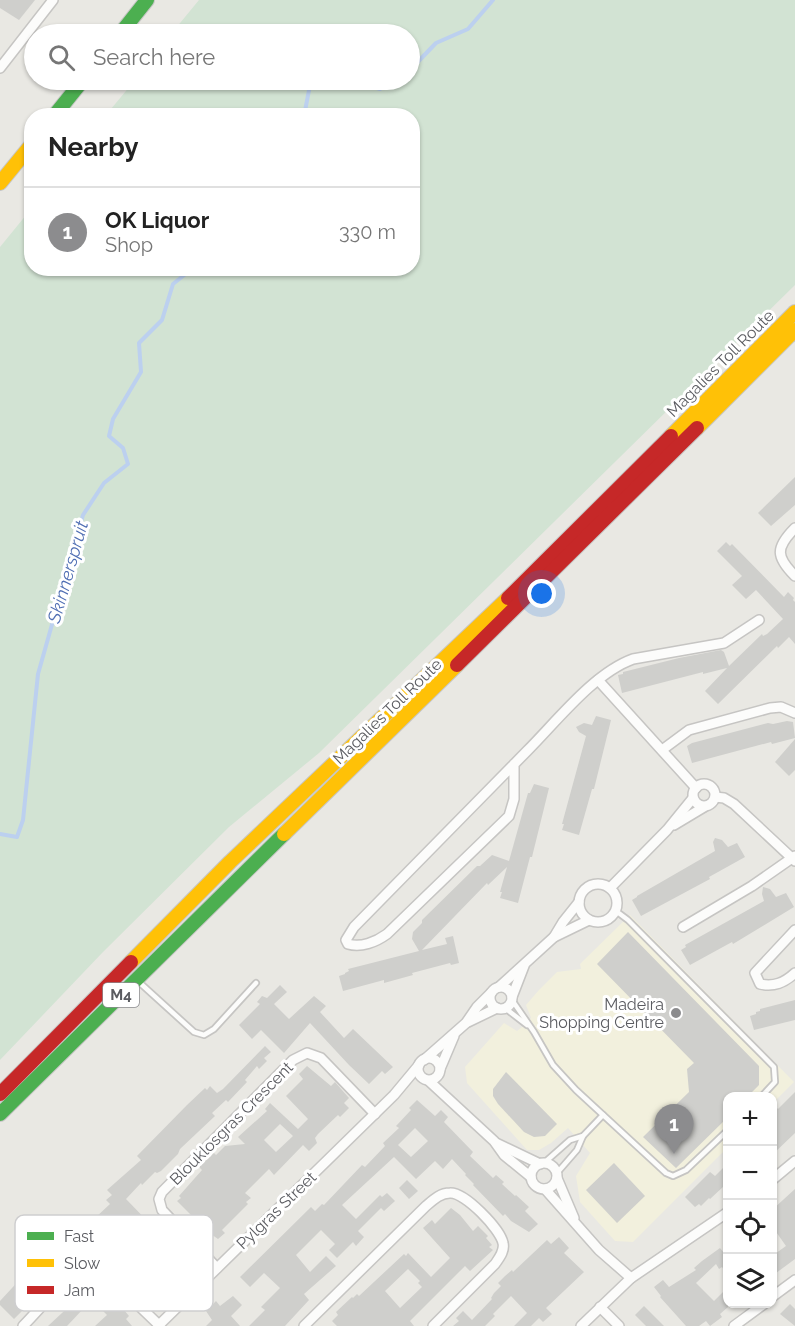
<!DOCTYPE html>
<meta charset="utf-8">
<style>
body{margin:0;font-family:Raleway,sans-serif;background:#f2f2f2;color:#222}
.controls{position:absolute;right:18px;bottom:18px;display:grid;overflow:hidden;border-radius:12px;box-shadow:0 2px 4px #0004}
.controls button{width:54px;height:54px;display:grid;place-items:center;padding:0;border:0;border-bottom:2px solid #e0e0e0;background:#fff;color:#222;font:30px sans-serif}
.you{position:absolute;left:542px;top:594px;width:21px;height:21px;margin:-15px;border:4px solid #fff;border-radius:50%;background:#1a73e8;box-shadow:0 0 0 9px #1a73e833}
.badge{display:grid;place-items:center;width:39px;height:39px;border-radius:50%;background:#8c8c8e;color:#fff;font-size:20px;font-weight:700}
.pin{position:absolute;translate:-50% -50px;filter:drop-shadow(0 2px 3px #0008)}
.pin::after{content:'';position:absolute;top:32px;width:21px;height:18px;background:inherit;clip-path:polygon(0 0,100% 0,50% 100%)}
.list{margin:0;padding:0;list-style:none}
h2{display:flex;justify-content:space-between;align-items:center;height:78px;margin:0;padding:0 24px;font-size:26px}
h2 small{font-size:20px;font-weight:400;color:#767676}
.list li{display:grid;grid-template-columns:39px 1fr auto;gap:18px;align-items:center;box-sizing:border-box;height:90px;padding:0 24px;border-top:2px solid #e0e0e0}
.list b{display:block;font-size:22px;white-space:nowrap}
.list p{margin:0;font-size:20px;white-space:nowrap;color:#767676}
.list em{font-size:20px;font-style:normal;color:#767676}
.icon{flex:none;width:33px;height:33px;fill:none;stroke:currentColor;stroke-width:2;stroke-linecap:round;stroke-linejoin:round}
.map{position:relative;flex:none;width:795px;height:1326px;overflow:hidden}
.search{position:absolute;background:#fff;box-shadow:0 2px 4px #0004;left:24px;top:24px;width:396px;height:66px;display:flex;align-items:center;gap:15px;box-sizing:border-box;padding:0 21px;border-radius:33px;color:#767676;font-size:22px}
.panel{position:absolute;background:#fff;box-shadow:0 2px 4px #0004;left:24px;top:108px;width:396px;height:168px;border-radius:24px}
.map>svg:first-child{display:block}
.commercial{fill:#f2f0dd}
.green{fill:#d2e3d3}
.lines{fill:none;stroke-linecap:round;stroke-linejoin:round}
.stream{stroke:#bcd0ef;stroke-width:4}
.building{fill:#cfcfcc;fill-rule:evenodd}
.lane-casing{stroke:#c6c5c3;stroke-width:8}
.street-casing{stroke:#c6c5c3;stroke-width:12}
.fast-casing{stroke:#c6c6c5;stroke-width:16}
.slow-casing{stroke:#c6c6c5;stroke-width:16}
.jam-casing{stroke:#c6c6c5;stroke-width:16}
.lane{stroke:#fcfcfb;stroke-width:4.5}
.street{stroke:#fcfcfb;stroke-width:9}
.fast{stroke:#4caf50;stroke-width:14}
.slow{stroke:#ffc107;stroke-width:14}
.jam{stroke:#c62828;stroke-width:14}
.poi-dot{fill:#8c8c8e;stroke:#fff;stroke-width:2}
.labels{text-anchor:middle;stroke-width:6;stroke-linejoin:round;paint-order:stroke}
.shield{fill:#fff;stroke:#8c8c90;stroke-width:1.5}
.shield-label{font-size:15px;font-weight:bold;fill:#5a5b60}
.street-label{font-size:16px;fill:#5a5b60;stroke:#fff}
.poi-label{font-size:16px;fill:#5a5b60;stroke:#fff;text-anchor:end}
.water-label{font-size:18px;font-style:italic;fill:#4f6eb3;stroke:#fff}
.key{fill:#fff;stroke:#cececf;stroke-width:1.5}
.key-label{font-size:16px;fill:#5a5b60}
</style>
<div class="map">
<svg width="795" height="1326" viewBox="0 0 795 1326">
<rect width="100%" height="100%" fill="#e9e8e3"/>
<polygon class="commercial" points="630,915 794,1082 773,1103 772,1096 728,1096 727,1148 633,1242 615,1241 580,1202 576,1176 590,1153 568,1128 551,1143 539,1150 527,1150 467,1083 465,1067 504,1023 517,1031 522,1027 531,1018 526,1005 539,990 557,972 581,969 580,964"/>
<polygon class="green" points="199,0 795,0 795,285 319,753 229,827 103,952 0,1060 0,247 31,209 32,268 412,268 412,116 106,115 135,80 410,80 410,34 171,34"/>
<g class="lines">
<g class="stream">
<polyline points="410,70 436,43 468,29 493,0"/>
<polyline points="364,80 370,86 380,89 396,80"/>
<polyline points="304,116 311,80"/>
<polyline points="0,834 17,837 23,820 38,674 83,515 104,483 128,464 123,448 109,436 113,419 141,372 139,343 162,320 173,284 193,268"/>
</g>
</g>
<g class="building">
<polygon points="0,0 35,0 19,20 0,8"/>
<polygon points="795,477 795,505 771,526 758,513"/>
<polygon points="726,542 730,546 732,544 784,597 788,592 794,598 793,600 795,602 795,644 789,637 778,648 777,646 718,704 705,691 727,668 703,674 703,672 622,693 618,675 623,674 623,672 679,658 721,650 724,652 729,666 762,634 763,636 767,634 783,619 756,590 746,599 732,585 742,576 717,551"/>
<polygon points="596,716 611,720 594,789 592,789 579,835 562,830 564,824 562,824 586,736 579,732 576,727 584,723 592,725"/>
<polygon points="787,721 793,722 795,738 772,744 771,742 692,763 687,746 692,743 768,723 773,724"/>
<polygon points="795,739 795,770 789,776 775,762"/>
<polygon points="534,784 549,788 532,857 530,857 518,903 500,898 502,892 500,892 507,867 488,885 487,883 422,950 447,944 445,938 453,936 459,963 451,965 450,963 412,973 413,975 384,983 384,980 343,991 339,976 345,974 345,973 349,971 348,969 419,951 412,939 413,932 422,923 422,920 477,866 480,866 492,855 509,861 528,793 530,793"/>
<polygon points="715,838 722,840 728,847 737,843 745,857 709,877 710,879 641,916 632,900 637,897 637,896 715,851 713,842"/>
<polygon points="763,887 770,889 776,897 786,893 794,907 733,944 732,942 690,965 681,950 686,947 685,945 764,901 762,894"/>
<polygon points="628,932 759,1066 759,1085 748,1096 728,1096 728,1117 676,1168 643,1137 689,1092 687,1069 694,1063 597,964"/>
<polygon points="280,985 287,992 274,1004 289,1019 314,996 326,1006 320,1012 344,1038 353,1029 393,1067 385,1074 382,1071 369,1084 349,1065 310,1023 284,1053 261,1030 252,1039 239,1025 260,1004 257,1002 262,996 267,998"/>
<polygon points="795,1000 795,1020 754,1030 750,1016 756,1014 756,1012 760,1011 760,1009"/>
<polygon points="265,1046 271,1052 264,1058 267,1061 259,1069 257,1066 245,1080 247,1082 228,1102 226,1100 212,1113 215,1116 180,1149 178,1154 161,1171 157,1173 155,1172 142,1185 141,1183 126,1199 159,1233 160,1232 163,1234 188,1257 185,1260 189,1264 174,1279 172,1277 156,1293 139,1277 138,1279 133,1274 131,1277 93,1237 78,1251 76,1249 30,1293 27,1290 15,1302 23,1310 14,1319 0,1305 0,1301 24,1275 63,1241 57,1232 65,1224 74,1233 92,1215 95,1218 110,1204 106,1200 112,1195 107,1190 141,1160 137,1156 187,1105 205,1088 207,1090 210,1086 217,1093 223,1089"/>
<path d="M307,1066l24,20 4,-4 14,16 -5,5 5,5 -9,9 -2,-2 -20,19 -3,4 2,5 -8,8 -6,-6 -29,30 -5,-6 -24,24 6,5 -5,4 2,2 -26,26 3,3 -7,6 -10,-7 -2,3 -4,-4 -3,3 -10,-11 5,-5 -17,-17 4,-3 -2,-2 23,-26 -3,-3 15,-14 2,2 9,-9 20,-2 -7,-7 29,-26 -2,-2 5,-6 28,26 10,-10 -22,-23 17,-17 -4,-5zM280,1124l13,12 -17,16 -12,-12z"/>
<polygon points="506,1072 557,1124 545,1136 534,1137 524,1132 498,1104 493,1096 493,1089"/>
<polygon points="795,1092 795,1133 772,1155 772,1103 778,1109"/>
<path d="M417,1100l18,16 6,-6 7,7 -4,5 29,30 -3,4 23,22 3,-3 8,7 -2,2 13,12 1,-1 13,12 -4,4 13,13 -9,8 -18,-11 -6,-7 -2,2 -30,-31 1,-1 -9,-9 1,-1 -14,-15 -9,10 -8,-8 -19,18 -22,-22 -52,48 14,14 24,-24 2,2 5,-4 8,8 -11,10 -3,-3 -23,23 6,6 -8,9 -3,-4 -16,16 -8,-8 6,-6 -14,-14 -25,25 14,17 16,-16 10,10 -32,28 5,6 -24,26h-36l16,-16 -4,-3 19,-19 -16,-15 -14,14 -10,-10 71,-70 4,4 7,-7 2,1 38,-40 3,2 20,-21 -2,-3 16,-15 -3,-2 15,-16 -2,-2zM415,1128l13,13 -17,16 -13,-12z"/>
<polygon points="614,1163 645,1196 617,1223 586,1190"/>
<polygon points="728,1163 728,1180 723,1184 724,1186 710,1199 709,1198 701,1206 699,1204 695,1207 685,1197 710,1172 715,1176"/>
<polygon points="407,1180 418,1191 409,1199 399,1188"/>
<polygon points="795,1189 795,1259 772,1276 772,1256 786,1246 772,1226 772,1210"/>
<path d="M451,1208l9,7 13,16 5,-5 10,10 -2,2 6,7 -3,2 4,3 -23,21 -5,-5 -55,55 4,5h-77l-5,-5 6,-6 -2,-3 16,-15 1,1 4,-4 2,2 45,-42 2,2 2,-3 23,24 19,-19 -27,-30 9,-8 3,4zM408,1269l12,12 -2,2 4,4 -22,21 -15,-17z"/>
<polygon points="559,1237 569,1248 564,1253 584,1272 546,1308 552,1314 543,1322 539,1318 531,1326 514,1326 527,1313 511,1296 493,1314 495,1316 485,1326 453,1326 459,1321 456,1318 463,1311 472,1320 492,1299 491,1298 494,1293 501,1286 498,1283 505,1276 512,1270 513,1272 547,1240 551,1244"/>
<polygon points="720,1248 728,1258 728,1275 722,1267 719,1269 716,1264 696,1283 714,1301 728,1287 728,1307 720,1314 722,1317 710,1326 706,1321 699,1326 686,1326 660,1297 661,1296 654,1287 663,1280 669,1287 696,1270 694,1268 702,1261"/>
<polygon points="97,1285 124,1310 129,1316 126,1319 132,1326 95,1326 107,1315 87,1295"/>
<polygon points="233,1296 242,1305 231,1316 240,1326 206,1326 212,1320 206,1311 216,1301 220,1306"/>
<polygon points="76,1300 84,1308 67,1326 48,1326"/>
<polygon points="790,1304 795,1309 795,1326 780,1314"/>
<polygon points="644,1306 664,1326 646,1326 635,1315"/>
</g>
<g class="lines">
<defs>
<g id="lane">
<polyline points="616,911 628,920 774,1067 775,1082 762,1096"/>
<polyline points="140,983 194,1032 204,1035 214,1029 256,983"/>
<polyline points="512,1000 534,1032 553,1065 576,1090 666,1173 673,1176 686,1170 728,1130"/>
<polyline points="505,1008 527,1025"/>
<polyline points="544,1163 570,1140 583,1136"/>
<polyline points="557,1173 577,1150 583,1136 603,1115"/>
</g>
<g id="street">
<polyline points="0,68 53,0"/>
<path d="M795,528c-20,20 -19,29 0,48"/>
<polyline points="598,680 696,788"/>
<polyline points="662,750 689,730 770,708 781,707 795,713"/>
<path d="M514,764v35l-5,17 -122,118c-11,8 -26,14 -39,10l-2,-4 8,-13c57,-58 115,-117 173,-176 30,-30 67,-78 106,-92l91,-16 35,-23"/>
<circle cx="704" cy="795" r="11"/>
<polyline points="715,797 724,798 734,804 795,861"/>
<polyline points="674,825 704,807"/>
<circle cx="598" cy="903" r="19"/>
<polyline points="610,888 667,830 693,798"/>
<polyline points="683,927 752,886 795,856"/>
<path d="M795,930l-40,43 5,11c14,3 24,-1 35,-11"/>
<polyline points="554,937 589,920"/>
<circle cx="501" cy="998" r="11"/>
<polyline points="499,987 554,937 563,922 579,902"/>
<polyline points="512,997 524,966"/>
<polyline points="468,1022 497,1008"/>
<circle cx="429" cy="1069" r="11"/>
<polyline points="424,1060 466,1023 477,1007 491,993"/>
<polyline points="440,1069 454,1036"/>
<polyline points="429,1081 494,1141 504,1155 531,1177"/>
<polyline points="496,1143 540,1164"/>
<circle cx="544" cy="1176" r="13"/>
<polyline points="557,1178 574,1218"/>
<polyline points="772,1180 795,1161"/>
<polyline points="545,1189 599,1250 631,1278"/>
<polyline points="217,1268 162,1210 159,1199 162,1192 293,1060 307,1053 321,1058 375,1114"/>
<polyline points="772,1297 795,1280"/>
<polyline points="600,1307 619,1326"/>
<path d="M23,1326c13,-13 45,-51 59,-57 9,-4 16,-2 23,4l55,53"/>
<polyline points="158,1326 394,1095 419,1065"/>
<path d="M304,1326l122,-120c7,-6 14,-13 24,-13 15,-1 50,36 53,50 2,8 -4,15 -8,21l-62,62"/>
<polyline points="581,1326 631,1278 728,1212"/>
<polyline points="734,1326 764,1304"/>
</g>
<g id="fast">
<polyline points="120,34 147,0"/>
<polyline points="54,116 83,80"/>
<polyline points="0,1114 284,834"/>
</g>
<g id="slow">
<polyline points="0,183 32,144"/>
<polyline points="697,428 795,330"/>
<polyline points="671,436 795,312"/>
<polyline points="284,834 457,665"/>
<polyline points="131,962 230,862 508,598"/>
</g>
<g id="jam">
<polyline points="508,598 671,436"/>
<polyline points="457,665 697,428"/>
<polyline points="0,1094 131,962"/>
</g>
</defs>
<use href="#lane" class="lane-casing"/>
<use href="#street" class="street-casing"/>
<use href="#fast" class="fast-casing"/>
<use href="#slow" class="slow-casing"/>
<use href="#jam" class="jam-casing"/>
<use href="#lane" class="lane"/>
<use href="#street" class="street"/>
<use href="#fast" class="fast"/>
<use href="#slow" class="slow"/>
<use href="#jam" class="jam"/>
</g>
<circle class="poi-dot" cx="676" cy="1013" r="6"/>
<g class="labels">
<rect class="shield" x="103" y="983" width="36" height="24" rx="4.5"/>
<g class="shield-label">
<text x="121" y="1000">M4</text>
</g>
<g class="street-label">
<text transform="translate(720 363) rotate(-45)" y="6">Magalies Toll Route</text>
<text transform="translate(387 711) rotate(-44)" y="6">Magalies Toll Route</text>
<text transform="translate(231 1123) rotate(-45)" y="6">Blouklosgras Crescent</text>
<text transform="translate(276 1210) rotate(-44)" y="6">Pylgras Street</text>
</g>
<g class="poi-label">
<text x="664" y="1010">Madeira<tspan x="664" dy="18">Shopping Centre</tspan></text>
</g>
<g class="water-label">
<text transform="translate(68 572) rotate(-74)" y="6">Skinnerspruit</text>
</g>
</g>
<rect x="15" y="1215" width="198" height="96" rx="9" class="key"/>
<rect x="27" y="1232" width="27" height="8" fill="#4caf50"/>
<rect x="27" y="1259" width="27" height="8" fill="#ffc107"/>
<rect x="27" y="1286" width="27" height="8" fill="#c62828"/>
<g class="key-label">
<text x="64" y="1242">Fast</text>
<text x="64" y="1269">Slow</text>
<text x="64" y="1296">Jam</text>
</g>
</svg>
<div class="controls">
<button>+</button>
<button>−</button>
<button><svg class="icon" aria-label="locate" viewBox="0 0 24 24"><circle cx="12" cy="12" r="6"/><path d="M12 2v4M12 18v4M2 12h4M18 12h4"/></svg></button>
<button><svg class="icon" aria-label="layers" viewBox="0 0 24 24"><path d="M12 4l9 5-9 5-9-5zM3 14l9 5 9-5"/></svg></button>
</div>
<div class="you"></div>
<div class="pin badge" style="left:674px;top:1154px">1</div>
<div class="search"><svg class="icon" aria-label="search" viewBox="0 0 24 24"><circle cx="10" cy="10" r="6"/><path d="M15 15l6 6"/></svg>Search here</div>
<section class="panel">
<h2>Nearby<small></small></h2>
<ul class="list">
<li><span class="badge">1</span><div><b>OK Liquor</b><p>Shop</p></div><em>330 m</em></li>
</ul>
</section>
</div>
